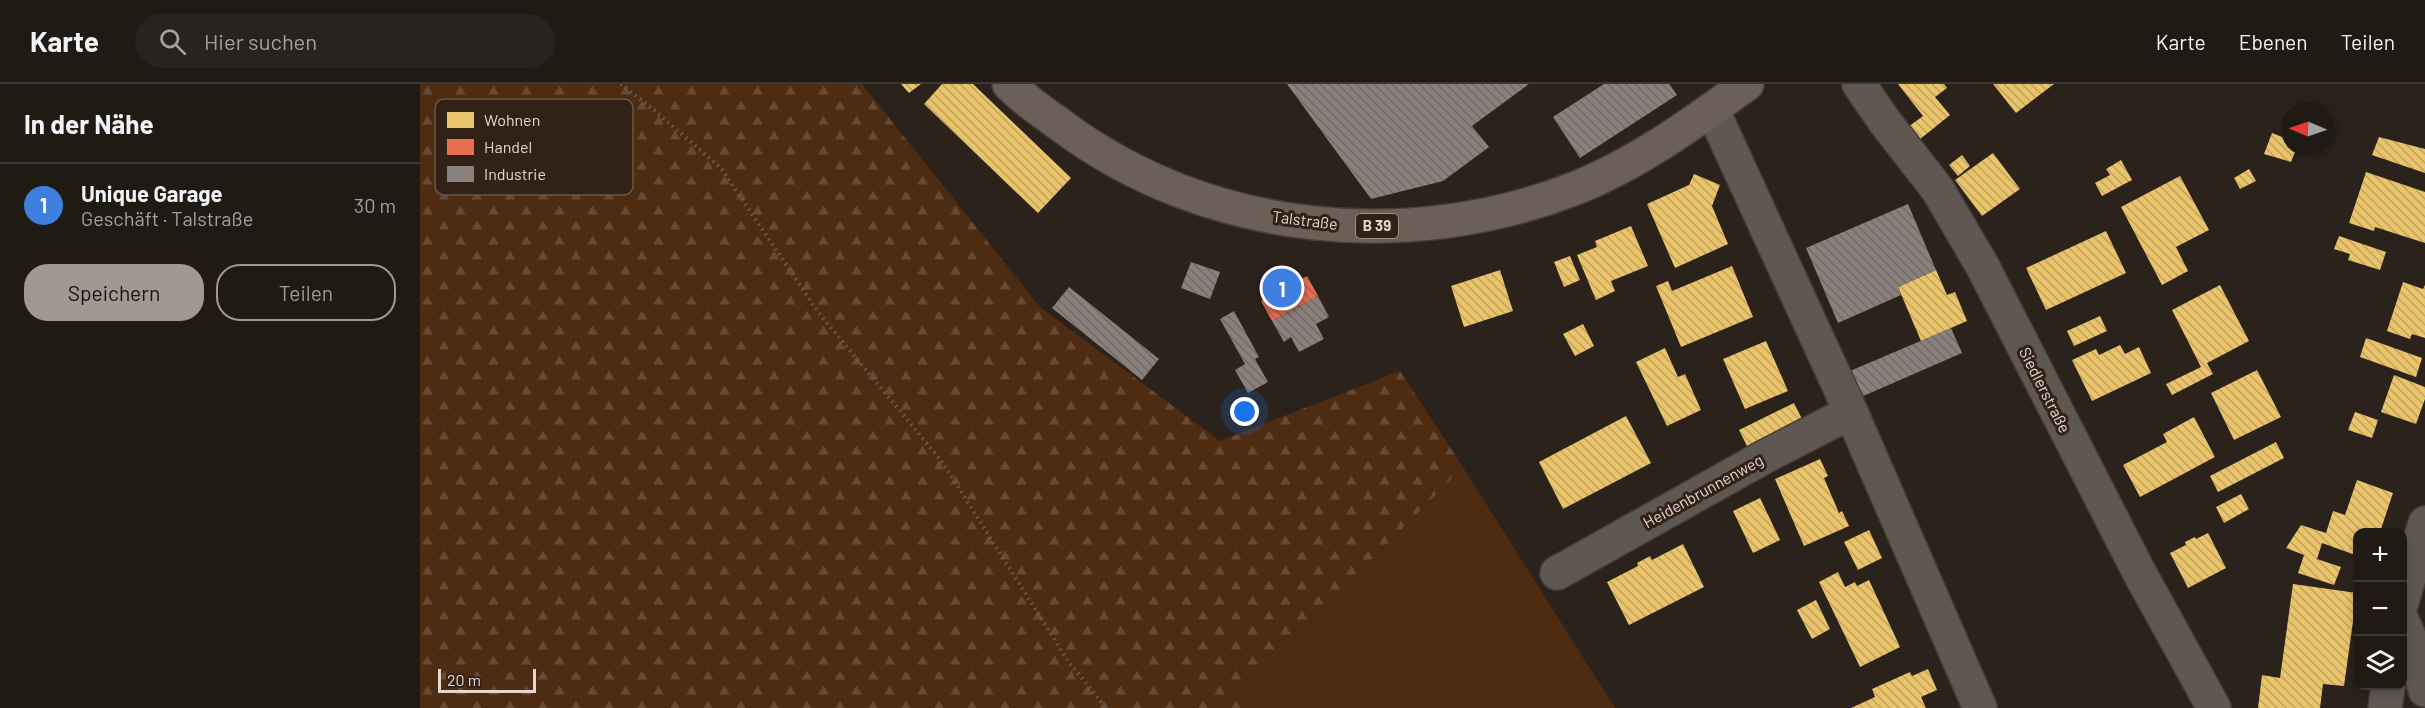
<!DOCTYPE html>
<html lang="de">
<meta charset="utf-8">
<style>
body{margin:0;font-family:Barlow,sans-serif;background:#28231e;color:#f1f3f6}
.controls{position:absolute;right:18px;bottom:18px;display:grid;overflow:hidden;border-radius:12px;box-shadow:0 3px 9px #0003}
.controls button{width:54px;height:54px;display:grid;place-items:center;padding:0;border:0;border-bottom:2px solid #3d3834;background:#201a15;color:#f1f3f6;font:30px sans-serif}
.compass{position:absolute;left:1861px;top:18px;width:54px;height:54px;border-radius:50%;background:#201a15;box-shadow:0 3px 9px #0003;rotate:272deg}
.scale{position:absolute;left:18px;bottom:15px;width:98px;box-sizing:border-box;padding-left:6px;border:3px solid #e3d7d0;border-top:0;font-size:16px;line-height:21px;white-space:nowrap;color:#e3d7d0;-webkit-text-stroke:4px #312116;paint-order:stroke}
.you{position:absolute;left:825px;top:328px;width:21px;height:21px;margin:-15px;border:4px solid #fff;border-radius:50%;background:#1a73e8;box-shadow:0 0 0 9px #1a73e833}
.badge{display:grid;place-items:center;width:39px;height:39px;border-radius:50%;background:#a39891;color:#fff;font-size:20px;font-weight:700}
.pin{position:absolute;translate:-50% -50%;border:3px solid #fff;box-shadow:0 2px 6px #0006}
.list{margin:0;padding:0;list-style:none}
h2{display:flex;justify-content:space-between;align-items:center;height:78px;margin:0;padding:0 24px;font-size:26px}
h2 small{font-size:20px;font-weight:400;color:#a2a1a0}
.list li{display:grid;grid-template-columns:39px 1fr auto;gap:18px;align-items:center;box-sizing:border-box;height:84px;padding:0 24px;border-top:2px solid #3d3834}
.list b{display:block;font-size:22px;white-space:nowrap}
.list p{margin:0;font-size:20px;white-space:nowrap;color:#a2a1a0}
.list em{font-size:20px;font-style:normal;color:#a2a1a0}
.actions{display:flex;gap:12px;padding:18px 24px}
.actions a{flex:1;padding:14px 0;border:2px solid #a39891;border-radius:24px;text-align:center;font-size:21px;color:#a39891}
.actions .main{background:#a39891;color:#111}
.icon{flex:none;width:33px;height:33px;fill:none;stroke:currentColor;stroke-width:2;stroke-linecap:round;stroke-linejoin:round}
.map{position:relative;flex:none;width:2005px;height:624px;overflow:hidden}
header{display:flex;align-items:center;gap:36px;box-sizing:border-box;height:84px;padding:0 30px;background:#201a15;border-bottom:2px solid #3d3834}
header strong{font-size:28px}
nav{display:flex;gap:33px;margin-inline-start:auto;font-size:21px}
.search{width:420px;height:54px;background:#28231e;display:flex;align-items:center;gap:15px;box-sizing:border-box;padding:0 21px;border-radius:33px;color:#a2a1a0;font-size:22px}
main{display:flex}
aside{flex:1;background:#201a15}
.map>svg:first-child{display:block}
.grass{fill:#4e2c12}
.forest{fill:url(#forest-firs)}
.homes{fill:url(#homes-back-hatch)}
.shops{fill:url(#shops-back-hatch)}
.industry{fill:url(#industry-back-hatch)}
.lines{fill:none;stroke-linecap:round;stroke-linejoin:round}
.minor-casing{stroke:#453d38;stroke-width:36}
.major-casing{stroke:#453d38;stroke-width:36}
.path{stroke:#66605b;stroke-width:4;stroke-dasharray:1.5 4.5;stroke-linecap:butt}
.minor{stroke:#5f5852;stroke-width:33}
.major{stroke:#6c5f57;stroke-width:33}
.labels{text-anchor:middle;stroke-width:6;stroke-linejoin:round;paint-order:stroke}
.shield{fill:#312116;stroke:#aea098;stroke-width:1.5}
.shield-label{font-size:15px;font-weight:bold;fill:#e3d7d0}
.street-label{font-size:16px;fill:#e3d7d0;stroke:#312116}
.key{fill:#312116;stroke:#66584e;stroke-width:1.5}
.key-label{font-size:16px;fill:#e3d7d0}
</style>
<header>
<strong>Karte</strong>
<div class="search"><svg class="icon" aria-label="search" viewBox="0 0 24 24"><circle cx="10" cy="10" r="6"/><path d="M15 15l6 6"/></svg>Hier suchen</div>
<nav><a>Karte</a><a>Ebenen</a><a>Teilen</a></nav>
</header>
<main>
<aside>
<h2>In der Nähe<small></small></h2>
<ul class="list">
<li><span class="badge" style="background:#3f7fe0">1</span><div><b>Unique Garage</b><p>Geschäft · Talstraße</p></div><em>30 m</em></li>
</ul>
<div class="actions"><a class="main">Speichern</a><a>Teilen</a></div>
</aside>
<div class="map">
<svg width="2005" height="624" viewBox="0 0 2005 624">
<defs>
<pattern id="forest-firs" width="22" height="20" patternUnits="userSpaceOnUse" patternTransform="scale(1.5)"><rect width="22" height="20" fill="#4e2c12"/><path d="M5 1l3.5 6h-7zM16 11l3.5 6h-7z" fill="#674a33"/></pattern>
<pattern id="homes-back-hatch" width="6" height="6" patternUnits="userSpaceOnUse" patternTransform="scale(1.5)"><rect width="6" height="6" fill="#e9c46a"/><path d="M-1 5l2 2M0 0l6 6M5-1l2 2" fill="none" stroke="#c0a35f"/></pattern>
<pattern id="shops-back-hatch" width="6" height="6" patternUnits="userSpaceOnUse" patternTransform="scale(1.5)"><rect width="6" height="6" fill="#e76f51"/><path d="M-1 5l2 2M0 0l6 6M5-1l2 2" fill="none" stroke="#b6614b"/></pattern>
<pattern id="industry-back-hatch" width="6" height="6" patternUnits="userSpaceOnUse" patternTransform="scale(1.5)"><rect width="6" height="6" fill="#8a817c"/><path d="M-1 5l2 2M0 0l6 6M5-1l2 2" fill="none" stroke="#726a66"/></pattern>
</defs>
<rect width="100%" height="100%" fill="#2b221c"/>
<polygon class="grass" points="1043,383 1195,624 830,624 828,601"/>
<polygon class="forest" points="0,0 442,0 620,223 800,357 980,287 1043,383 828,601 830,624 0,624"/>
<g class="homes">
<polygon points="481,0 501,0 489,9"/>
<polygon points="522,0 553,0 651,94 618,129 504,20"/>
<polygon points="1478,0 1524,0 1527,4 1515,13 1530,31 1499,56 1488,43 1503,32"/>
<polygon points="1573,0 1634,0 1596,29"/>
<polygon points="1852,49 1870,56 1870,63 1877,63 1871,78 1844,70"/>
<polygon points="1959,53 2005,65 2005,89 1952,71"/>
<polygon points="1573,69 1600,105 1562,132 1535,96"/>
<polygon points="1542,71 1550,82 1538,92 1529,81"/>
<polygon points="1701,76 1712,96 1682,112 1675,99 1690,91 1686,85"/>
<polygon points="1829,85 1836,97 1820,105 1814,94"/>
<polygon points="1946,88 2005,108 2005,159 1955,143 1954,147 1929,139"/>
<polygon points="1274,90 1300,101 1292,122 1308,160 1255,184 1227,120 1269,101"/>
<polygon points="1760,92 1789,146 1756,163 1768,187 1742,201 1701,123"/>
<polygon points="1211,142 1228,182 1191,197 1195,207 1176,216 1157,171 1177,163 1175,157"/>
<polygon points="1686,147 1706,189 1626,226 1606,184"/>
<polygon points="1919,152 1966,168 1960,186 1928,176 1930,170 1914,165"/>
<polygon points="1150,172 1160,196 1144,203 1134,178"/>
<polygon points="1312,182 1333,233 1261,263 1236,202 1248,197 1252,207"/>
<polygon points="1080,186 1093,227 1044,243 1031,202"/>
<polygon points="1516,186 1527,211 1535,208 1547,237 1501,257 1478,203"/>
<polygon points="1983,198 2003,205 2005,201 2005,254 1992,250 1990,255 1967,247"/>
<polygon points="1800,201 1829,257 1787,279 1793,290 1752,311 1746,300 1781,283 1752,226"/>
<polygon points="1680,232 1687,247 1654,262 1647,247"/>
<polygon points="1163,240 1174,262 1155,272 1143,250"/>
<polygon points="1946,254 2002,274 1996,293 1940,273"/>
<polygon points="1346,257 1368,307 1325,325 1303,275"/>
<polygon points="1700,261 1705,270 1719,263 1731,289 1672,317 1652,276 1676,265 1679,271"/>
<polygon points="1245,264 1258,293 1265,290 1281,326 1247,342 1216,278"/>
<polygon points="1837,286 1861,333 1814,356 1791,309"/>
<polygon points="1974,291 2005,303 2005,315 1996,340 1961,328"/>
<polygon points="1374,319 1383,337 1328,364 1319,346"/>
<polygon points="1935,328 1958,336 1952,354 1928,346"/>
<polygon points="1206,332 1231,379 1143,425 1119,378"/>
<polygon points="1774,333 1795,373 1720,413 1703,381 1747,358 1743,350"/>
<polygon points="1856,358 1864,374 1798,408 1790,392"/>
<polygon points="1400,375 1408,392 1404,394 1419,429 1422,427 1429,442 1384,462 1355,395"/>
<polygon points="1937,396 1973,409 1960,448 1938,448 1938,472 1902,459 1897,475 1921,483 1914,501 1878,489 1884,471 1866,464 1881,441 1906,449 1913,427 1925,431"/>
<polygon points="1821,410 1829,425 1804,439 1796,423"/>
<polygon points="1340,414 1360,456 1333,469 1313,427"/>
<polygon points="1449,446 1462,474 1438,486 1424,458"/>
<polygon points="1788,449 1806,484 1768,504 1750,469 1766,461 1765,458 1775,453 1776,455"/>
<polygon points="1263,460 1284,503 1209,541 1187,498 1218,482 1217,479 1230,472 1232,476"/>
<polygon points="1418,488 1425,503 1435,498 1437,502 1449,496 1480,563 1440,583 1399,498"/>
<polygon points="1873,500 1937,509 1924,602 1903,600 1900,624 1838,624 1842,591 1860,594"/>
<polygon points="1396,516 1410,545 1392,555 1377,526"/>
<polygon points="1508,585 1517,606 1501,613 1506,624 1431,624 1455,613 1452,605 1490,588 1492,592"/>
</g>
<polygon class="shops" points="867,188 873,199 887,192 898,212 852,237 841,217 849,213 843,201"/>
<g class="industry">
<polygon points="867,0 1109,0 1052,42 1069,63 1023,97 951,115"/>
<polygon points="1184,0 1249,0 1257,11 1160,74 1133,33"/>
<polygon points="1488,120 1516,186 1478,203 1481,211 1418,239 1386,164"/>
<polygon points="771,178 800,188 790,215 761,204"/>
<polygon points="649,203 739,275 722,296 632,224"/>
<polygon points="898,212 909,233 896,240 904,255 879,268 871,253 864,258 852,237"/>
<polygon points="814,227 839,273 835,275 848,298 828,309 815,286 825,280 800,235"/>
<polygon points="1531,244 1542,269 1441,313 1430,287"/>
</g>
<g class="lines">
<defs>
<g id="minor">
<polyline points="1439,0 1465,38 1518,106 1563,183 1719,488 1794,624"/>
<polyline points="1292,25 1431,328 1560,624"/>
<polyline points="1137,489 1344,373 1431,328"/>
<polyline points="1982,518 2005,439"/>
<polyline points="1982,536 1995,566 2005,606"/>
<polyline points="1965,624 1968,602"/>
</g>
<path id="major" d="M589,0c15,16 35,29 53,42 146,109 346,128 514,62 62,-25 117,-65 171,-104"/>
</defs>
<use href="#minor" class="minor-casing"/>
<use href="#major" class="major-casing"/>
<polyline class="path" points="201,0 235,27 301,84 398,228 523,379 648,577 686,624"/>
<use href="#minor" class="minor"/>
<use href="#major" class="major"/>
</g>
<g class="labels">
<rect class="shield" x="936" y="130" width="42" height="24" rx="4.5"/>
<g class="shield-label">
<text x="957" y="147">B 39</text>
</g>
<g class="street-label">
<text transform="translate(885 136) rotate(7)" y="6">Talstraße</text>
<text transform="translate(1625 306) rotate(63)" y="6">Siedlerstraße</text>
<text transform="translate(1283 407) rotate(-29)" y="6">Heidenbrunnenweg</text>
</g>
</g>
<rect x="15" y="15" width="198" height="96" rx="9" class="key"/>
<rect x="27" y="28" width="27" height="16" fill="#e9c46a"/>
<rect x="27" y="55" width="27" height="16" fill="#e76f51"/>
<rect x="27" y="82" width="27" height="16" fill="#8a817c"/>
<g class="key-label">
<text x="64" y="42">Wohnen</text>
<text x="64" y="69">Handel</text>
<text x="64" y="96">Industrie</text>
</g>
</svg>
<div class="controls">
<button>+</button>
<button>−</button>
<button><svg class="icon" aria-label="layers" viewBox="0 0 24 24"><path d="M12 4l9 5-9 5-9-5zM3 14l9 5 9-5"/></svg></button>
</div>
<svg class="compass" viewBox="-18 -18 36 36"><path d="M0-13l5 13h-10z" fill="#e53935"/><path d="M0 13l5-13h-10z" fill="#a2a1a0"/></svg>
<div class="scale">20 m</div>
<div class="you"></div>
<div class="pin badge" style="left:862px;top:204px;background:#3f7fe0">1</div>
</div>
</main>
